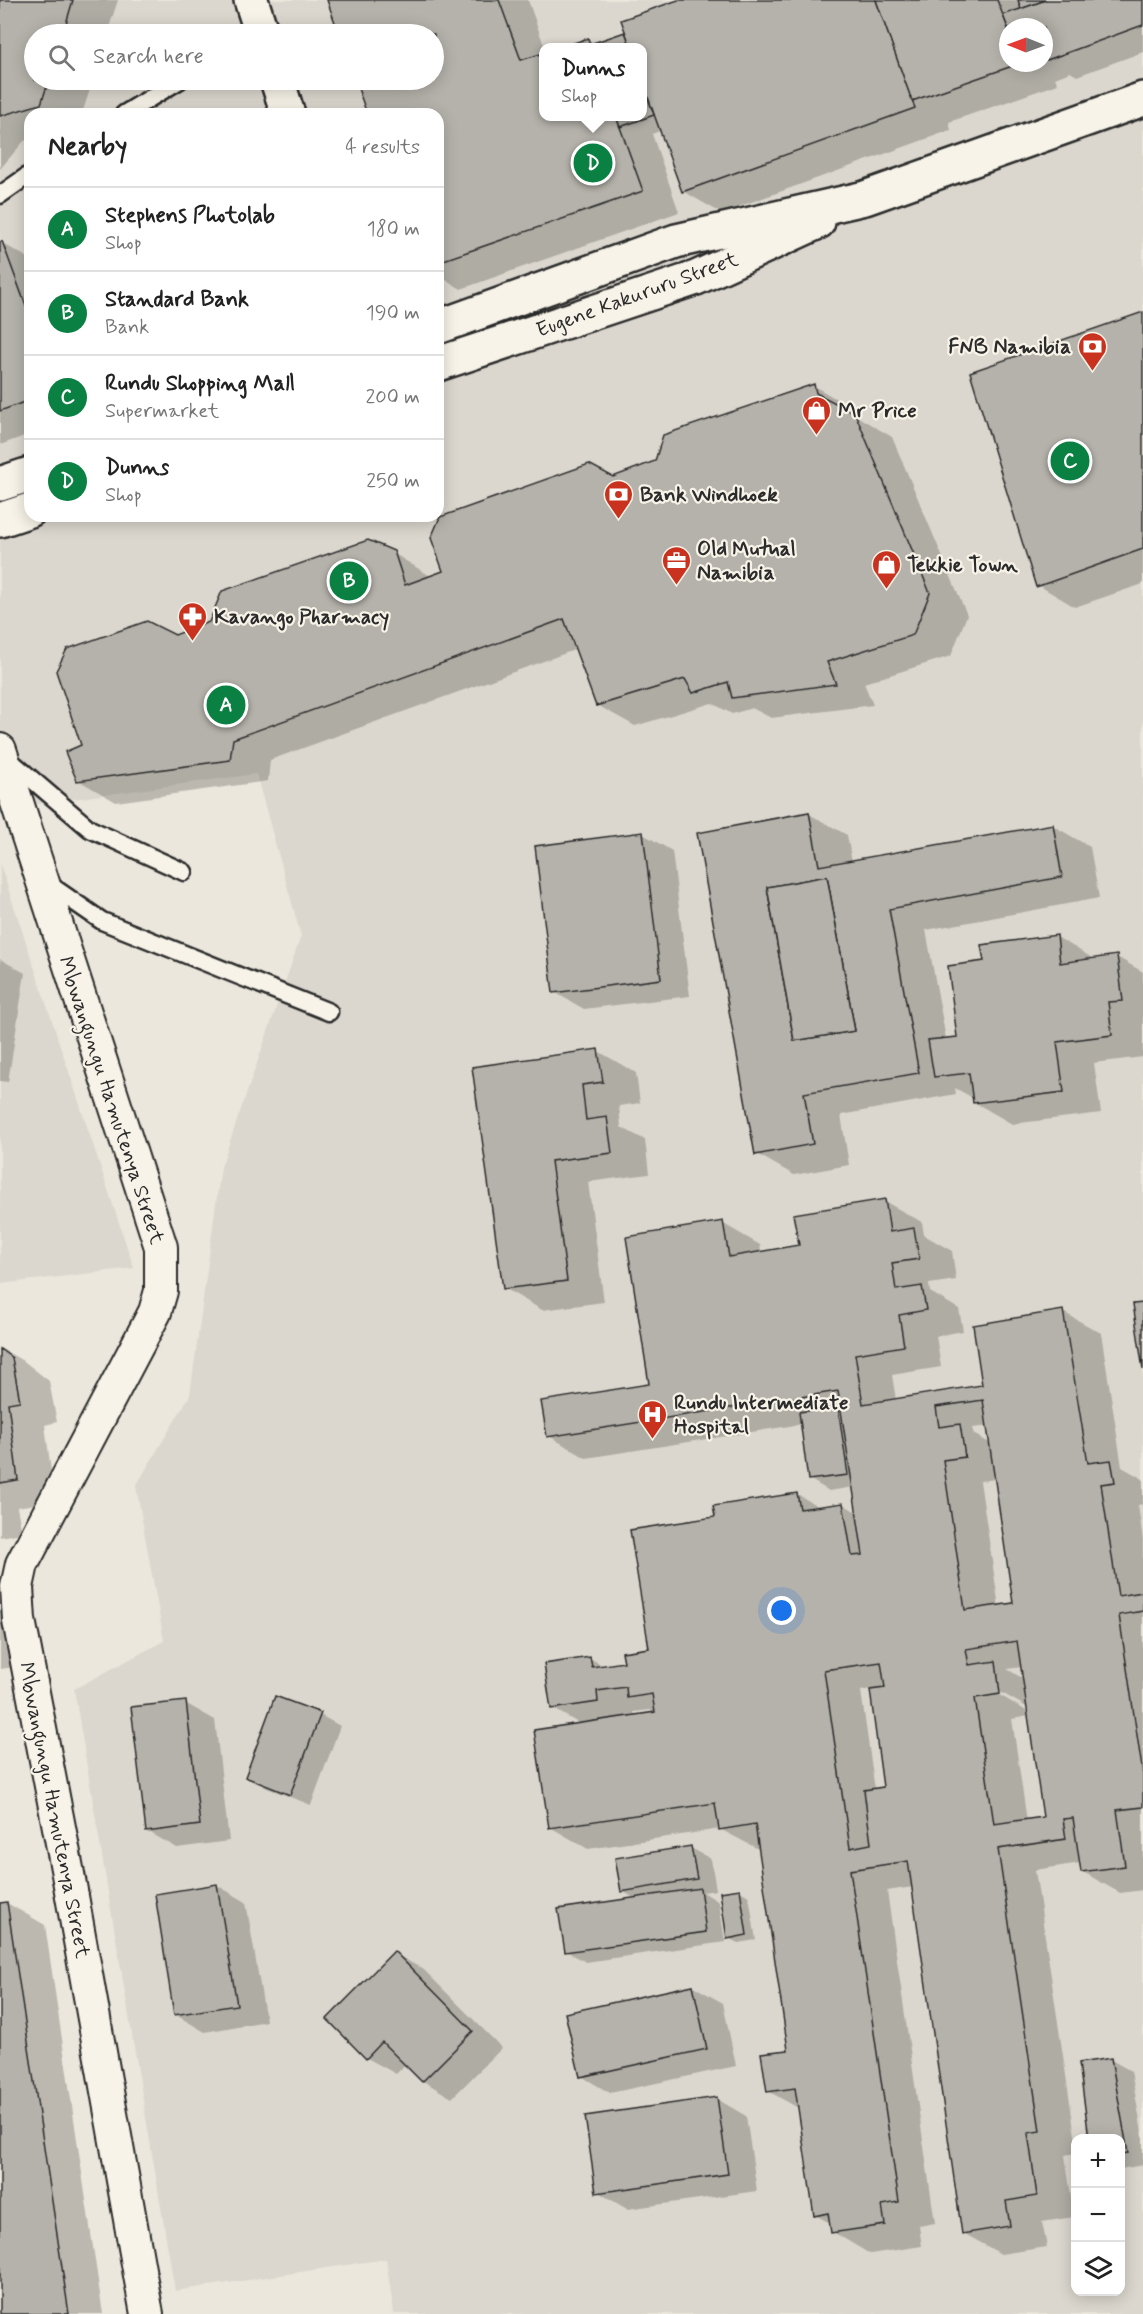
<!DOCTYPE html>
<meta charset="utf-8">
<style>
body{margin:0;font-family:Mynerve,sans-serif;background:#f6f6f6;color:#222}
.controls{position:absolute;right:18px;bottom:18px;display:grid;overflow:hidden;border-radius:12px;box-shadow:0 3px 15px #0003}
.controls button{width:54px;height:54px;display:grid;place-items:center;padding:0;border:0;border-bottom:2px solid #e0e0e0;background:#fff;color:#222;font:30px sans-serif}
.compass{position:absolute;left:999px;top:18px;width:54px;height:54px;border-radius:50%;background:#fff;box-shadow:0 3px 15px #0003;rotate:271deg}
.you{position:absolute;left:782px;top:1611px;width:21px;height:21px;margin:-15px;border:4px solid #fff;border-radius:50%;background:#1a73e8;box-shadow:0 0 0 9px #1a73e833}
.badge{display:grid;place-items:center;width:39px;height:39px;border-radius:50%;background:#0b8043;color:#fff;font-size:20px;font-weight:700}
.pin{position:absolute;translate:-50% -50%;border:3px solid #fff;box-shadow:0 2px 6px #0006}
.popup{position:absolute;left:539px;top:43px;width:108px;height:78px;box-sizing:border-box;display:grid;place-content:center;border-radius:12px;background:#fff;filter:drop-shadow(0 2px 4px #0005);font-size:20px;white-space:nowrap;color:#767676}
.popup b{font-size:22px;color:#222}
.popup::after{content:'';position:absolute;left:50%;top:100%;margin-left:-12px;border:12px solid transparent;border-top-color:#fff}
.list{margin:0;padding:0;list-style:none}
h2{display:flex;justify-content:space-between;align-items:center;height:78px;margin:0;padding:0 24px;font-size:26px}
h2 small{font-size:20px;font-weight:400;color:#767676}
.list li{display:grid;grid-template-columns:39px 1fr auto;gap:18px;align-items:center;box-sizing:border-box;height:84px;padding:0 24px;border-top:2px solid #e0e0e0}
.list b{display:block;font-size:22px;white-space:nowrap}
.list p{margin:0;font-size:20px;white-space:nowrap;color:#767676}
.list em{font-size:20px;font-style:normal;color:#767676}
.icon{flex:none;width:33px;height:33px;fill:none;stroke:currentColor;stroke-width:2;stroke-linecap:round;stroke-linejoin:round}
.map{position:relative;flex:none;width:1143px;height:2314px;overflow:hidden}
.search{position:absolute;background:#fff;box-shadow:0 3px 15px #0003;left:24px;top:24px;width:420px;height:66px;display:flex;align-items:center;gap:15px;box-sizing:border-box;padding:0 21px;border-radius:33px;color:#767676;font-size:22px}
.panel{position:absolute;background:#fff;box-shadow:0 3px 15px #0003;left:24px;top:108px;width:420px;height:414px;border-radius:18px}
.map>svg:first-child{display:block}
.built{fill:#dbd7ce;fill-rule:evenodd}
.shadow{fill:#0003;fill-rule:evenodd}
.building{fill:#b5b2ab;stroke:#2b2b2b;stroke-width:1.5;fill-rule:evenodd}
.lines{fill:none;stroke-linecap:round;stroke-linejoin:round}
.lane-casing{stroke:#2b2b2b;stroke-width:21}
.street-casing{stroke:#2b2b2b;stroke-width:36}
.secondary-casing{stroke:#2b2b2b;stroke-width:38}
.lane{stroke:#f7f3e8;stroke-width:16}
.street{stroke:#f7f3e8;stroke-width:32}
.secondary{stroke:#f7f3e8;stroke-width:33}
.labels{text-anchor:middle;stroke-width:4.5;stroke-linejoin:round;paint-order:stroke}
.street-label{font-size:21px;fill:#2b2b2b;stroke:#f7f3e8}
.poi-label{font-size:21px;font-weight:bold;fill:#2b2b2b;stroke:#f7f3e8;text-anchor:start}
</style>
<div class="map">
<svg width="1143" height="2314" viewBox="0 0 1143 2314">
<rect width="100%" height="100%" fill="#ebe7dd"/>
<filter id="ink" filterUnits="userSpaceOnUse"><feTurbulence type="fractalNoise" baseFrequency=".0167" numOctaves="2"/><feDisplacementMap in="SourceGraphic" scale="12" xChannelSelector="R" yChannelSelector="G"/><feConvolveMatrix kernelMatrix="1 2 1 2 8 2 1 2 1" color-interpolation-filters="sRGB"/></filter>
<g filter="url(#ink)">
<g class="built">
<path d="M0,0h1143v2314h-749l-8,-55 -211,32 -101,-602 90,-48 -28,-155 54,-91 31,-228 80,-231 -45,-162 -256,35zM1008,27h36v36h-36zM34,34h400v46h-400zM544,48h98v68h-98zM30,114h408v402h-408zM1076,2138h44v154h-44z"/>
<polygon points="0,864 134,1268 0,1284"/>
</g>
<g class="shadow">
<polygon points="0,0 118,0 107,34 34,34 34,80 93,80 82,114 30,114 30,139 24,141 0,169"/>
<path d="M328,0h200l17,48 -1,68h98v-68h-77l23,-8 7,4 30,-11 3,2 55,-35h460v52l-66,24 -7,-4 -15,6 3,6 -109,38 2,8 -230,83 -38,-22 -21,-61 -10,4 27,78 -218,77 -23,-14v-161h-69l-12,-34h77v-46h-93zM1008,27h36v36h-36zM648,110l8,4v4l-9,-6z"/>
<polygon points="2,243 30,259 30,434 0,445 0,244"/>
<polygon points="1143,313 1143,584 1075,607 1038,585"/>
<polygon points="814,386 852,408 853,414 892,437 967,615 951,656 864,683 873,705 771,718 752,708 732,714 712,703 635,726 597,705 577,649 270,760 268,781 116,802 78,780 83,746 175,636 393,553 432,577 444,572 613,478 657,463"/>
<polygon points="809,814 847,835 852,862 1052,825 1090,847 1099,898 926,930 946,1039 958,1038 985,962 1057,937 1094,959 1117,957 1143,972 1143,1057 1094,1063 1101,1113 1012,1124 974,1102 973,1098 955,1088 956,1094 841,1115 849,1165 794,1175 757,1154"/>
<polygon points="643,834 672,851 690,996 584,1009 554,992"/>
<polygon points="0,959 25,973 8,1082 0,1081"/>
<polygon points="598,1051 636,1073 640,1103 619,1106 621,1127 645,1140 649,1174 588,1182 604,1302 542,1310 504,1288 474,1068"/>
<path d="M884,1201l38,21 2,13 28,16 4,29 -27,4 1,8 29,17 4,22 -27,5 5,31 -49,8 4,25 88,-14 79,-74 38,21 21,134 21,12v25l-5,1 5,35v350l-23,3 -37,-21 -2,-9 -46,7 41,272v11l-11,2 9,62 -32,5 5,25 -46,7 -38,-21 -50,-346 -26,4 48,332 -16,3 3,20 -52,8 -37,-22 -1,-8 -17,-9 -15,-106 -32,-18 21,-40 -29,-201 -40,-21 -132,20 -38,-22 30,-103 -28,-16 38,-50 15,9 21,-4 24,-14 67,-131 80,-24 24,14 22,-4 15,9 -4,-26 -25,4 -20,-12 -7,-55 -216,34 -37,-22 102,-51 71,-162 38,22 1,8 39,-6zM988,1426l3,18 -17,-10 -1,-6zM996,1479l18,125 -15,3 -19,-126zM1022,1667l2,12 -17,-10zM871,1689l14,100 -10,1 -14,-99zM995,1689l33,19v4l-35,-21zM650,1710l6,3 -21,3 -1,-4zM1029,1716l16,102 -18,3 -15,-102z"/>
<polygon points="0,1348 25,1362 49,1381 57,1422 45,1425 55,1501 17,1507 22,1533 0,1537"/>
<polygon points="0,1593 17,1603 25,1666 0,1669"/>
<polygon points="185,1703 215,1720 229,1841 177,1848 147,1831"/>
<polygon points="320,1715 340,1726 311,1805 267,1788 246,1777"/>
<polygon points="691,1848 711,1859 716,1890 703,1892 719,1902 725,1942 586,1962 566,1951 636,1899 622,1891"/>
<polygon points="217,1885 246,1902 266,2021 205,2032 176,2015"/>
<polygon points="740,1891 749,1896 756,1940 738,1943 728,1938"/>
<polygon points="7,1903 45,1925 103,2314 0,2314 0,1904"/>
<polygon points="394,1953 424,1970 502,2048 452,2098 423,2081 406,2064 396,2074 367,2058"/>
<polygon points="693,1986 723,2003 736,2066 610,2093 581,2076"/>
<polygon points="1111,2060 1131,2071 1143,2138 1143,2165 1120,2169 1120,2138 1090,2138 1081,2064"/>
<polygon points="717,2099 746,2116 757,2191 627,2209 598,2192"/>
</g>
<g class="building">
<polygon points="0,0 73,0 63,34 34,34 34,80 49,80 41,104 0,116"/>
<polygon points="327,0 499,0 521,60 544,53 544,116 616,116 643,191 438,262 438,114 367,114 355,80 434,80 434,34 339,34"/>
<polygon points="678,0 876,0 915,108 682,192 642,81 642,48 631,48 621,20"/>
<polygon points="876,0 997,0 1008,28 1008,63 1021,63 912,101"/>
<polygon points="1018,0 1046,0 1021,9"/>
<polygon points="1046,0 1143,0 1143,25 1047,60 1044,54 1044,27 1008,28 1003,15"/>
<polygon points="625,32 631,48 591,48 590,44"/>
<polygon points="588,38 591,48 560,48"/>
<polygon points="642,81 654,115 620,127 616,116 642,116"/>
<polygon points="2,241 30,317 30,400 0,411 0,242"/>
<polygon points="1143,312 1143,549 1036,587 970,372"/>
<polygon points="814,384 816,393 855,413 930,593 913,635 827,662 836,684 732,698 728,682 693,693 685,679 596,706 564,619 233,739 230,760 77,781 65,752 81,745 56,671 67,649 147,621 175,635 209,622 222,591 368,540 394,551 405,585 443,571 431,538 440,517 589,464 613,477 655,461 663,435"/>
<path d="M809,812l10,54 234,-42 9,53 -173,32 30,164 -115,20 9,51 -58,11 -58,-322zM827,876l28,155 -61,10 -27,-154z"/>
<polygon points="643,832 661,979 553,993 535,846"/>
<polygon points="827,876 855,1031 794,1041 767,887"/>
<polygon points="1057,935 1060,963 1117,955 1123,1001 1108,1002 1112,1035 1057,1042 1064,1092 973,1103 969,1073 934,1077 928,1040 957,1037 948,966 984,961 981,945"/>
<polygon points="598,1049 603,1082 582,1085 586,1120 607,1117 612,1153 551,1161 567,1281 503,1289 472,1067"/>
<path d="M885,1199l5,33 24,-4 5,31 -27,4 4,27 26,-4 4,24 -27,5 5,31 -49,8 8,50 119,-19 -9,-60 90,-15 25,153 23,-3 4,22 -14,2 17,112 25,-4v19l-24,4 24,160v32l-26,3 8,56 -44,6 -8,-54 -10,1 3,20 -68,10 42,282 -12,2 9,63 -31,5 4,25 -48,8 -54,-373 -58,9 49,332 -17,3 3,20 -54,8 -3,-20 -14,3 -19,-128 -28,4 -6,-39 27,-3 -33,-226 -36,6 -4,-27 -166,25 -15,-98 121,-18 -3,-18 -25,4 -1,-11 -29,4 1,11 -47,7 -7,-45 46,-7 2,10 32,-5 -2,-10 27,-4 -19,-118 85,-13 -2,-11 84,-13 3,16 43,-6 9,53 11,-1 -25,-164 -291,46 -6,-36 108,-17 -23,-147 97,-16 6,36 70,-12 -6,-31zM983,1400l30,203 -48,7 -22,-150 22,-3 -5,-33 -21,3 -3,-20zM1017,1641l26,176 -49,7 -19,-126 25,-4 -4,-33 -27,4 -3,-16zM881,1662l4,26 -15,2 13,97 -19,3 7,54 -21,4 -26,-178z"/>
<polygon points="1143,1303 1143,1370 1133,1304"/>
<polygon points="0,1349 12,1358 20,1401 8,1403 18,1480 0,1483"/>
<polygon points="838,1407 848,1475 808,1480 799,1412"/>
<polygon points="275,1696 321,1713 290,1795 245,1777"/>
<polygon points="186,1701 200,1825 146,1832 131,1707"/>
<polygon points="691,1846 697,1879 621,1892 615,1858"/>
<polygon points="217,1884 237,2005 174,2015 155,1894"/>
<polygon points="700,1888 706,1932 565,1952 558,1909"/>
<polygon points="740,1889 747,1935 727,1939 720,1892"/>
<polygon points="7,1902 69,2314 0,2314 0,1903"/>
<polygon points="394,1951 473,2031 422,2082 382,2042 366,2059 327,2019"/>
<polygon points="693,1985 707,2049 580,2077 565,2013"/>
<polygon points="1111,2058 1128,2153 1120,2154 1120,2138 1089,2138 1079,2063"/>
<polygon points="717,2097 728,2174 596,2193 585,2116"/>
</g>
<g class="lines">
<defs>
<g id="lane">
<polyline points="124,114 180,80"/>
<polyline points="0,195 30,174"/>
<polyline points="7,758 90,829 184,872"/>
<polyline points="44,881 102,921 329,1012"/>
</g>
<polyline id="street" points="0,750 161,1247 161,1291 155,1312 22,1564 17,1587 19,1620 68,1874 147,2314"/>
<g id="secondary">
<polyline points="251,0 262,34"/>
<polyline points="277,80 288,114"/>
<polyline points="438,327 676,241 865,198 1143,99"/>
<polyline points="438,364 696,278 818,222"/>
<polyline points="0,484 30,474"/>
<polyline points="0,520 30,510"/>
</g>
</defs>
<use href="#lane" class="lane-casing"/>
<use href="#street" class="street-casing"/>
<use href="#secondary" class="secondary-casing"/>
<use href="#lane" class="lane"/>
<use href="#street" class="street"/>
<use href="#secondary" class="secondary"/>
</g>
</g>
<defs>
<symbol id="bank-pin" viewBox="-11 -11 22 30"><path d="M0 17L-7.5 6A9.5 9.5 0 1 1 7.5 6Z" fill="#c8321e" stroke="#f7f3e8"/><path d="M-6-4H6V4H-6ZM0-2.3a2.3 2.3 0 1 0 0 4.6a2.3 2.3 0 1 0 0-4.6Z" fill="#fff"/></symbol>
<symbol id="shop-pin" viewBox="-11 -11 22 30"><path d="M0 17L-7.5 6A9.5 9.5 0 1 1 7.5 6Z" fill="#c8321e" stroke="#f7f3e8"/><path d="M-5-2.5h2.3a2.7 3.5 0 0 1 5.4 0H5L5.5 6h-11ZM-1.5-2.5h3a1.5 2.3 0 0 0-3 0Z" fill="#fff"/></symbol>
<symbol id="office-pin" viewBox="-11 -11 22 30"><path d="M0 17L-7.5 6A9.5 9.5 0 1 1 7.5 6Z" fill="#c8321e" stroke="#f7f3e8"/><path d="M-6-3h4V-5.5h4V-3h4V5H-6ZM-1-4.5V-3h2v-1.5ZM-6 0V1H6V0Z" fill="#fff"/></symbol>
<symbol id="pharmacy-pin" viewBox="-11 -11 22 30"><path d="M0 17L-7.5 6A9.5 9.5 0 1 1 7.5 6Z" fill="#c8321e" stroke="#f7f3e8"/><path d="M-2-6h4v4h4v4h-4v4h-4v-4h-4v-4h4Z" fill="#fff"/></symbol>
<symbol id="hospital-pin" viewBox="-11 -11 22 30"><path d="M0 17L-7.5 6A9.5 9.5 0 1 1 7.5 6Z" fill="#c8321e" stroke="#f7f3e8"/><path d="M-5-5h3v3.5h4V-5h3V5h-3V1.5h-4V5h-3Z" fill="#fff"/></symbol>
</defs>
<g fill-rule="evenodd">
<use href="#bank-pin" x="1076" y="330" width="33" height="45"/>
<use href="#shop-pin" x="800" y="394" width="33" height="45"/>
<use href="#bank-pin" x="602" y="478" width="33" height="45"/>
<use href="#office-pin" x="660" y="544" width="33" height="45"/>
<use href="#shop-pin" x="870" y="548" width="33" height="45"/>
<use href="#pharmacy-pin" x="176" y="600" width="33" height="45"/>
<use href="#hospital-pin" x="636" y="1398" width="33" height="45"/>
</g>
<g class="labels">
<g class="street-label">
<text transform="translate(637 294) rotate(-20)" y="7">Eugene Kakururu Street</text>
<text transform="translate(112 1100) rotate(72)" y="7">Mbwangungu Hamutenya Street</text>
<text transform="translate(55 1810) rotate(79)" y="7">Mbwangungu Hamutenya Street</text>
</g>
<g class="poi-label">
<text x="1071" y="353" text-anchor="end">FNB Namibia</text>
<text x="838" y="417">Mr Price</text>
<text x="640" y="501">Bank Windhoek</text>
<text x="697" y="555">Old Mutual<tspan x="697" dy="24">Namibia</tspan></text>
<text x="907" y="571">Tekkie Town</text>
<text x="214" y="623">Kavango Pharmacy</text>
<text x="674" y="1409">Rundu Intermediate<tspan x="674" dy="24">Hospital</tspan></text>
</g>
</g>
</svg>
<div class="controls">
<button>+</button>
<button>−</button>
<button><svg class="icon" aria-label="layers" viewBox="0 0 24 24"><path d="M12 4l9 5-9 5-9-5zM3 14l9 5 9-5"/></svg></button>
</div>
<svg class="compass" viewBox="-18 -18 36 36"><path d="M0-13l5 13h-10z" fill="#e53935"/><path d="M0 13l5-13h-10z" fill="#767676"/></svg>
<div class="you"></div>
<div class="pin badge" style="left:226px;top:705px">A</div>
<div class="pin badge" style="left:349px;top:581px">B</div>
<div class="pin badge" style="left:1070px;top:461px">C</div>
<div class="pin badge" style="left:593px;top:163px">D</div>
<div class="popup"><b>Dunns</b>Shop</div>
<div class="search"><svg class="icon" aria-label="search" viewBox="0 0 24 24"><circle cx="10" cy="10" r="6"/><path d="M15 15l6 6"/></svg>Search here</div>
<section class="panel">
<h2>Nearby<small>4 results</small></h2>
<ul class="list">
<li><span class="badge">A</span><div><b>Stephens Photolab</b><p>Shop</p></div><em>180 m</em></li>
<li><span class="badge">B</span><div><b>Standard Bank</b><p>Bank</p></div><em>190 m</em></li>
<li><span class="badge">C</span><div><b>Rundu Shopping Mall</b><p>Supermarket</p></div><em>200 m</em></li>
<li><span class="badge">D</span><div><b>Dunns</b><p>Shop</p></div><em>250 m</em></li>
</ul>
</section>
</div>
